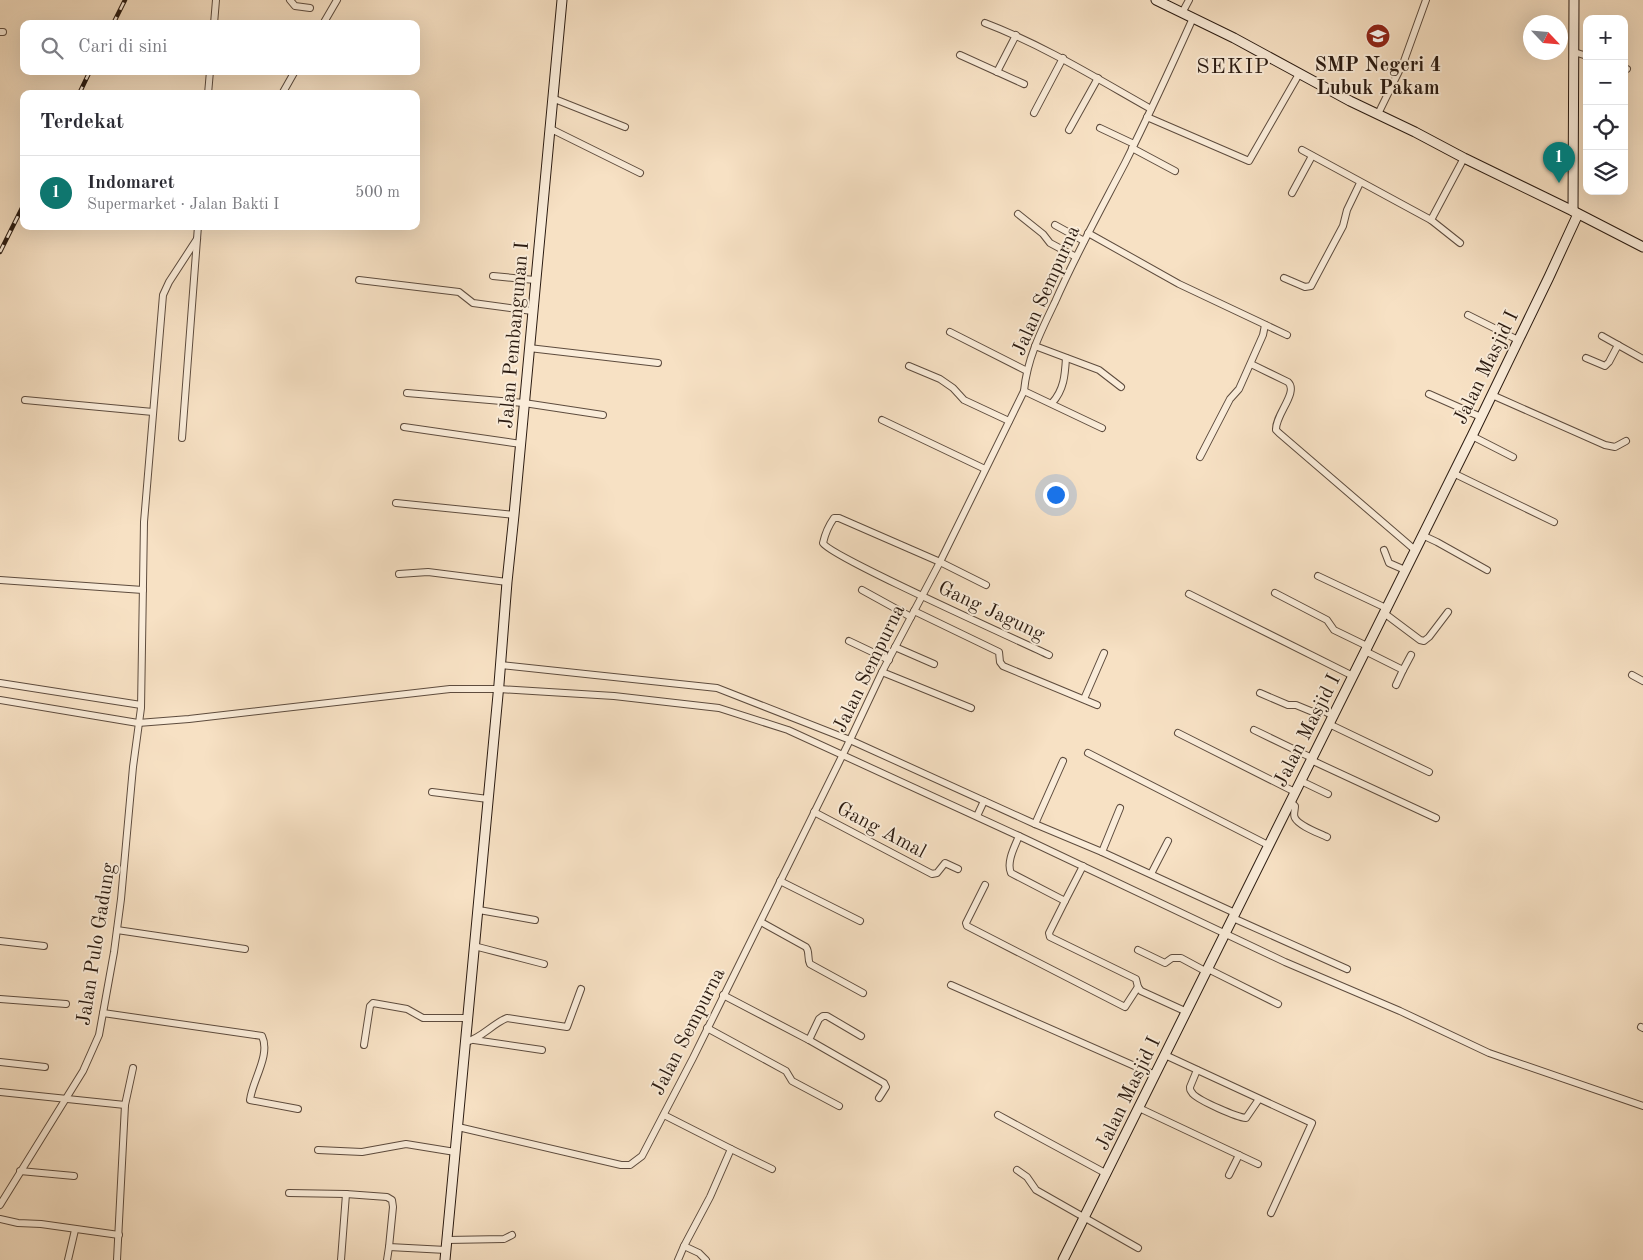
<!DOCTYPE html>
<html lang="id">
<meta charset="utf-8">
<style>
body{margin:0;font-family:"Old Standard TT",serif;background:#f7f7f7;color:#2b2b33}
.controls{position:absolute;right:15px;top:15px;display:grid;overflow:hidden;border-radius:10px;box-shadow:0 5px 20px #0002}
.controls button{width:45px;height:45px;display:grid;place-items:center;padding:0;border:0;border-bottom:1px solid #e1e1e2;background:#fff;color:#2b2b33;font:25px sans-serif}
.compass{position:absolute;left:1523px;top:15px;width:45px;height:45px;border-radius:50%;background:#fff;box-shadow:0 5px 20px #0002;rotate:116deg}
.you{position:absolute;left:1055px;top:494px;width:18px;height:18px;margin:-12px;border:4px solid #fff;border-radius:50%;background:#1a73e8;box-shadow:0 0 0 8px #1a73e833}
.badge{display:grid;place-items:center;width:32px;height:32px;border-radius:50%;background:#0f766e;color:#fff;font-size:16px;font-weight:700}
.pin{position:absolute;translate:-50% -41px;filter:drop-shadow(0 1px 2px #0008)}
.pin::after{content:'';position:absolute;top:26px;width:18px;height:15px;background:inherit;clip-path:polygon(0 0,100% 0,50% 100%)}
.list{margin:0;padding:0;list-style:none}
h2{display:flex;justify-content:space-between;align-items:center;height:65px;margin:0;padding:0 20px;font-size:21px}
h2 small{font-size:16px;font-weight:400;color:#7c7c81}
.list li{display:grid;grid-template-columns:32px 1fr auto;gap:15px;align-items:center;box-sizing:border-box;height:75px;padding:0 20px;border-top:1px solid #e1e1e2}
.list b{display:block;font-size:19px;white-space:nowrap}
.list p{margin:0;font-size:16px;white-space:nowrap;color:#7c7c81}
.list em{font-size:16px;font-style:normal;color:#7c7c81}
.icon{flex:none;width:28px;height:28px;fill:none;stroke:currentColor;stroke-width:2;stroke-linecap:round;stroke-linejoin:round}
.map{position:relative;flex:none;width:1643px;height:1260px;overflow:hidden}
.search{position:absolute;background:#fff;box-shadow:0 5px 20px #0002;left:20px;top:20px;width:400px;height:55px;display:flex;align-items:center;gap:12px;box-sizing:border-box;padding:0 18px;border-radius:10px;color:#7c7c81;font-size:19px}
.panel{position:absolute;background:#fff;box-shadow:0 5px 20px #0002;left:20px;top:90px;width:400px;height:140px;border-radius:10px}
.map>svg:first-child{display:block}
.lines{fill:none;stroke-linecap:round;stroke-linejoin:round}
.street-casing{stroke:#5e4c3e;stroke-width:8}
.secondary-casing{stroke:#2b1b11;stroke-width:11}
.street{stroke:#faecd9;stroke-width:6}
.secondary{stroke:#faecd9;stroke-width:9}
.rail-casing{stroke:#2b1b11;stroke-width:4.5}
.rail{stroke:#faecd9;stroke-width:2.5;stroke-dasharray:8;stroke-linecap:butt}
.labels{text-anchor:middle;stroke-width:4;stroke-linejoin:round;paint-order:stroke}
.poi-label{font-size:20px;font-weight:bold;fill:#2b1b11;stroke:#faecd9}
.street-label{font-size:20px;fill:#2b1b11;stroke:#faecd9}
.quarter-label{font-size:22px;letter-spacing:1px;fill:#2b1b11;stroke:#faecd9}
</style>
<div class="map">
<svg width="1643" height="1260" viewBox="0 0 1643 1260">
<rect width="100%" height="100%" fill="#f7e1c4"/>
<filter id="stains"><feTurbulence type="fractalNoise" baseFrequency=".004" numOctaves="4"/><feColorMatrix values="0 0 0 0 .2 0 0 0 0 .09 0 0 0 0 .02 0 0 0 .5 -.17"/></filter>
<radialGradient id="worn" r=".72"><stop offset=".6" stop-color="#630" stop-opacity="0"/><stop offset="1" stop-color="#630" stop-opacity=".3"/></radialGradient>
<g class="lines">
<defs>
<g id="street">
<polyline points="290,0 295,6 310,8"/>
<polyline points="1182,13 1189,0"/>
<path d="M985,23c58,22 111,55 166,86"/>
<polyline points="214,24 216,0"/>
<polyline points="323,24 337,0"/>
<polyline points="0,32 3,32"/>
<polyline points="1574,52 1587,56"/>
<polyline points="960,55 1024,84"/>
<polyline points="1624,68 1627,69"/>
<polyline points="997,72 1016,35"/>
<polyline points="208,94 210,71"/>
<polyline points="282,94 295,71"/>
<polyline points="552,98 625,127"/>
<polyline points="1034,113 1063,58"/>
<polyline points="1378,114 1404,61 1426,0"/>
<polyline points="1147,117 1249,161 1299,74"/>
<polyline points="549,128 640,173"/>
<polyline points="1100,128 1134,144"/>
<polyline points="1069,130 1098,78"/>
<polyline points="1132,148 1175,171"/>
<polyline points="1302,150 1431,220 1464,158"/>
<polyline points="1292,193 1312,156"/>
<polyline points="1018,214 1043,234 1050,243 1076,257"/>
<polyline points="1431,220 1460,243"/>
<polyline points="1055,225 1084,241"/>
<polyline points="1088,233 1179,284 1287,335"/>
<polyline points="493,276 535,280"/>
<polyline points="1284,278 1305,287 1311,286 1343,226 1347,210 1360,183"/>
<polyline points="359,280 459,292 473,303 532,311"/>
<polyline points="1468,315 1518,340"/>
<polyline points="950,332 1027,371"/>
<polyline points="1602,336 1618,345"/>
<polyline points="1035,346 1099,370 1121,387"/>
<polyline points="529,348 658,363"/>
<polyline points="1586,358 1605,366 1609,362 1618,345 1643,359"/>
<path d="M1251,364l37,18c11,10 -13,33 -12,48l3,3 136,117"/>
<polyline points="909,366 940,379 953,388 964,400 1009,421"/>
<polyline points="1024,391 1102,428"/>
<polyline points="407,393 524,403 603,415"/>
<polyline points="1429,394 1481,417"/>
<polyline points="1492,395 1605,445 1615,447 1626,441"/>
<polyline points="25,400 153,412"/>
<path d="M1052,403c12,-13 13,-28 14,-45"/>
<polyline points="882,420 985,469"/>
<polyline points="404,427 521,444"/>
<polyline points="1472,436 1513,457"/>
<polyline points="182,438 198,226"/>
<polyline points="1200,457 1230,399 1239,389 1263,335 1265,325"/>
<polyline points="1453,473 1554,522"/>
<polyline points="396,503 514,515"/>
<polyline points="1422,535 1437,542 1487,570"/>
<polyline points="1384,550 1389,563 1405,570"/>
<polyline points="399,574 428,572 507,582"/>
<polyline points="1318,576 1386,608"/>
<polyline points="0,580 143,590"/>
<path d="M986,585l-46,-23 -101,-44h-5c-5,7 -9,16 -11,25 6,13 199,99 226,112"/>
<polyline points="862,590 911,617"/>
<polyline points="1275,593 1327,620 1334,630 1367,646"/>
<polyline points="1189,594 1353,676"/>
<polyline points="914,611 999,652 1000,662 1003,666 1097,705"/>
<polyline points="1384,613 1420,640 1424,641 1429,637 1448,612"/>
<polyline points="849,641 889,660"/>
<polyline points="895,647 934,664"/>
<polyline points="1365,651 1403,670 1396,685"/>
<polyline points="501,665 717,688 850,740 1035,824 1102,852 1235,913"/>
<polyline points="1403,670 1411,655"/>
<polyline points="882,672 971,708"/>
<polyline points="1632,675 1643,681"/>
<polyline points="0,683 141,705"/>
<polyline points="1260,693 1288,705 1296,705 1313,712 1324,711 1333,716"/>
<polyline points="1084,699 1104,653"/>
<polyline points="0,700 138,723 189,719 450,689 499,689 614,696 719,708 788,730 1019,836 1285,962 1400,1011 1489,1053 1643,1106"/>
<polyline points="1329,724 1429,772"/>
<polyline points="1254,730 1312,758"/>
<polyline points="1178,733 1295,792"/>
<polyline points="1088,753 1268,845"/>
<polyline points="1311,760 1436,818"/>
<polyline points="1301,781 1328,794"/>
<polyline points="432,792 488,799"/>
<path d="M1290,801l5,5c0,4 -2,9 0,12 4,8 24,15 32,19"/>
<polyline points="814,812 932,874 937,873 945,863 958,869"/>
<polyline points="977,816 984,801"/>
<polyline points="1035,824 1063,761"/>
<path d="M1019,836c-4,10 -13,26 -8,37l54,28 -16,32 1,4 86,42 2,8 3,4 46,21"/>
<polyline points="1102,852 1120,808"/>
<polyline points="1151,874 1168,841"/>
<polyline points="780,881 860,921"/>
<polyline points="985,885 966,923 967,926 1125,1007 1138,987"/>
<polyline points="1065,901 1083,866"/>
<polyline points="479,910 535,920"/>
<polyline points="1233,918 1347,969"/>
<path d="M761,922l45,25c4,5 1,11 4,17l53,29"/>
<polyline points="117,930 245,949"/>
<polyline points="0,941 44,946"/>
<polyline points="474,946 544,964"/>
<polyline points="1138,950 1165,963 1172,958 1181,958 1207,972"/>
<polyline points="1208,969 1278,1004"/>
<polyline points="951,985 1155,1075"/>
<polyline points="723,995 809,1040 884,1083 886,1087 879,1098"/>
<polyline points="0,999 66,1004"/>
<path d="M103,1013l159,23c9,19 -10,45 -12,64l48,9"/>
<polyline points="1641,1027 1643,1028"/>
<polyline points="707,1028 786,1071 792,1081 839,1106"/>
<polyline points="474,1040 542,1050"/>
<polyline points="809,1040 819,1019 823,1016 827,1016 861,1036"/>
<path d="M466,1042c16,-4 26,-18 41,-24l60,9 14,-38"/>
<polyline points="364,1045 370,1006 373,1003 407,1009 423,1018 468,1018"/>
<polyline points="1165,1055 1312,1123 1271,1213"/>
<polyline points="0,1062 45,1067"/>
<path d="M1197,1070l-7,17c0,3 0,3 3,7 7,7 43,23 53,24l13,-19"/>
<polyline points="0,1092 125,1105"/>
<polyline points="1139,1108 1258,1164"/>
<polyline points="664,1115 731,1149 710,1197 684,1246 699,1253 706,1260"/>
<polyline points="998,1115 1107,1174"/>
<path d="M458,1127l163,38h9l12,-9 51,-98 157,-318 32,-68 58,-110 84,-171c3,-32 17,-60 31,-89 21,-48 46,-93 70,-139 24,-48 46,-96 68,-145"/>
<polyline points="731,1149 772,1169"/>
<polyline points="318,1150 362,1152 406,1144 455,1152"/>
<polyline points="1017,1170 1027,1177 1036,1190 1138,1248"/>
<polyline points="20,1171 74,1176"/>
<polyline points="1229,1175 1239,1155"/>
<polyline points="289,1193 346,1194 387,1197 392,1200 393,1207 389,1247 446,1250"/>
<polyline points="0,1205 83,1071 99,1035 103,1013 114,952 121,899 133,767 141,708 144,522 163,295 169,282 197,239"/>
<polyline points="0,1219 18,1223 41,1224 119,1235"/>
<polyline points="447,1240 504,1239 512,1235"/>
<polyline points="68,1260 75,1230"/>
<polyline points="117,1260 125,1105 133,1068"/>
<polyline points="341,1260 346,1194"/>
<polyline points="387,1260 389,1247"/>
<polyline points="678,1260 684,1246"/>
</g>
<g id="secondary">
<polyline points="1156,0 1234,38 1350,101 1415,132 1464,158 1573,211 1643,247"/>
<polyline points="1573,211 1574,0"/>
<polyline points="445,1260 499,684 507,582 514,515 562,0"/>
<polyline points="1063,1260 1472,436 1549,277 1578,214"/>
</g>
</defs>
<use href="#street" class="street-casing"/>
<use href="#secondary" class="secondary-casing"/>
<use href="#street" class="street"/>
<use href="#secondary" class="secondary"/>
<defs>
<g id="rail">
<polyline points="113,24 125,0"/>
<polyline points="79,94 90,71"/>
<polyline points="0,252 24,204"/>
</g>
</defs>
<use href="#rail" class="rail-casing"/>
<use href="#rail" class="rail"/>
</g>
<defs>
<symbol id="school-disc" viewBox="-11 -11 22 22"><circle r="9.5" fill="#8f2418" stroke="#faecd9"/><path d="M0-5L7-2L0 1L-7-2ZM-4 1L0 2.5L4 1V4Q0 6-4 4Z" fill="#fff"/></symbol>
</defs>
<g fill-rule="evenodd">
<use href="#school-disc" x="1364" y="22" width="28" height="28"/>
</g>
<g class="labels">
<g class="poi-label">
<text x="1378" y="71">SMP Negeri 4<tspan x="1378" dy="23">Lubuk Pakam</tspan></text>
</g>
<g class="street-label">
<text transform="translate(1045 290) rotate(-66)" y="7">Jalan Sempurna</text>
<text transform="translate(513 335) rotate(-85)" y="7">Jalan Pembangunan I</text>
<text transform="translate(1485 367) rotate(-64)" y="7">Jalan Masjid I</text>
<text transform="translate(992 610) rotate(25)" y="7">Gang Jagung</text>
<text transform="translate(868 668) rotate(-64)" y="7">Jalan Sempurna</text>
<text transform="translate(1306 730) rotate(-63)" y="7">Jalan Masjid I</text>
<text transform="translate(882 829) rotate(28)" y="7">Gang Amal</text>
<text transform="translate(95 944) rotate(-81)" y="7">Jalan Pulo Gadung</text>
<text transform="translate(687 1031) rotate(-63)" y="7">Jalan Sempurna</text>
<text transform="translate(1127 1093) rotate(-64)" y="7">Jalan Masjid I</text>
</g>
<g class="quarter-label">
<text x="1233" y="73">SEKIP</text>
</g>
</g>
<rect width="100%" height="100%" filter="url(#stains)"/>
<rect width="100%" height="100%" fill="url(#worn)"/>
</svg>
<div class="controls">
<button>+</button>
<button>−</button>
<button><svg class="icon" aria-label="locate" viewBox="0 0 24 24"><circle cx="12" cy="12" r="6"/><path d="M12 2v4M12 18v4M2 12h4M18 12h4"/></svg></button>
<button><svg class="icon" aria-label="layers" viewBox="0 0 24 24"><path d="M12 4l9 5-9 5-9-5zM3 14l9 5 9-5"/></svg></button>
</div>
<svg class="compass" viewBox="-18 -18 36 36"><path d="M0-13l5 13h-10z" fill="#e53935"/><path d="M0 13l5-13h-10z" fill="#7c7c81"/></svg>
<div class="you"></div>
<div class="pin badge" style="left:1559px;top:183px">1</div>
<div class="search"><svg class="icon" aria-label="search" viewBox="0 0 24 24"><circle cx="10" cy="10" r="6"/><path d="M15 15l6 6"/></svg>Cari di sini</div>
<section class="panel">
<h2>Terdekat<small></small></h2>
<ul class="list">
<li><span class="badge">1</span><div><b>Indomaret</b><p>Supermarket · Jalan Bakti I</p></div><em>500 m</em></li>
</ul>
</section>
</div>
